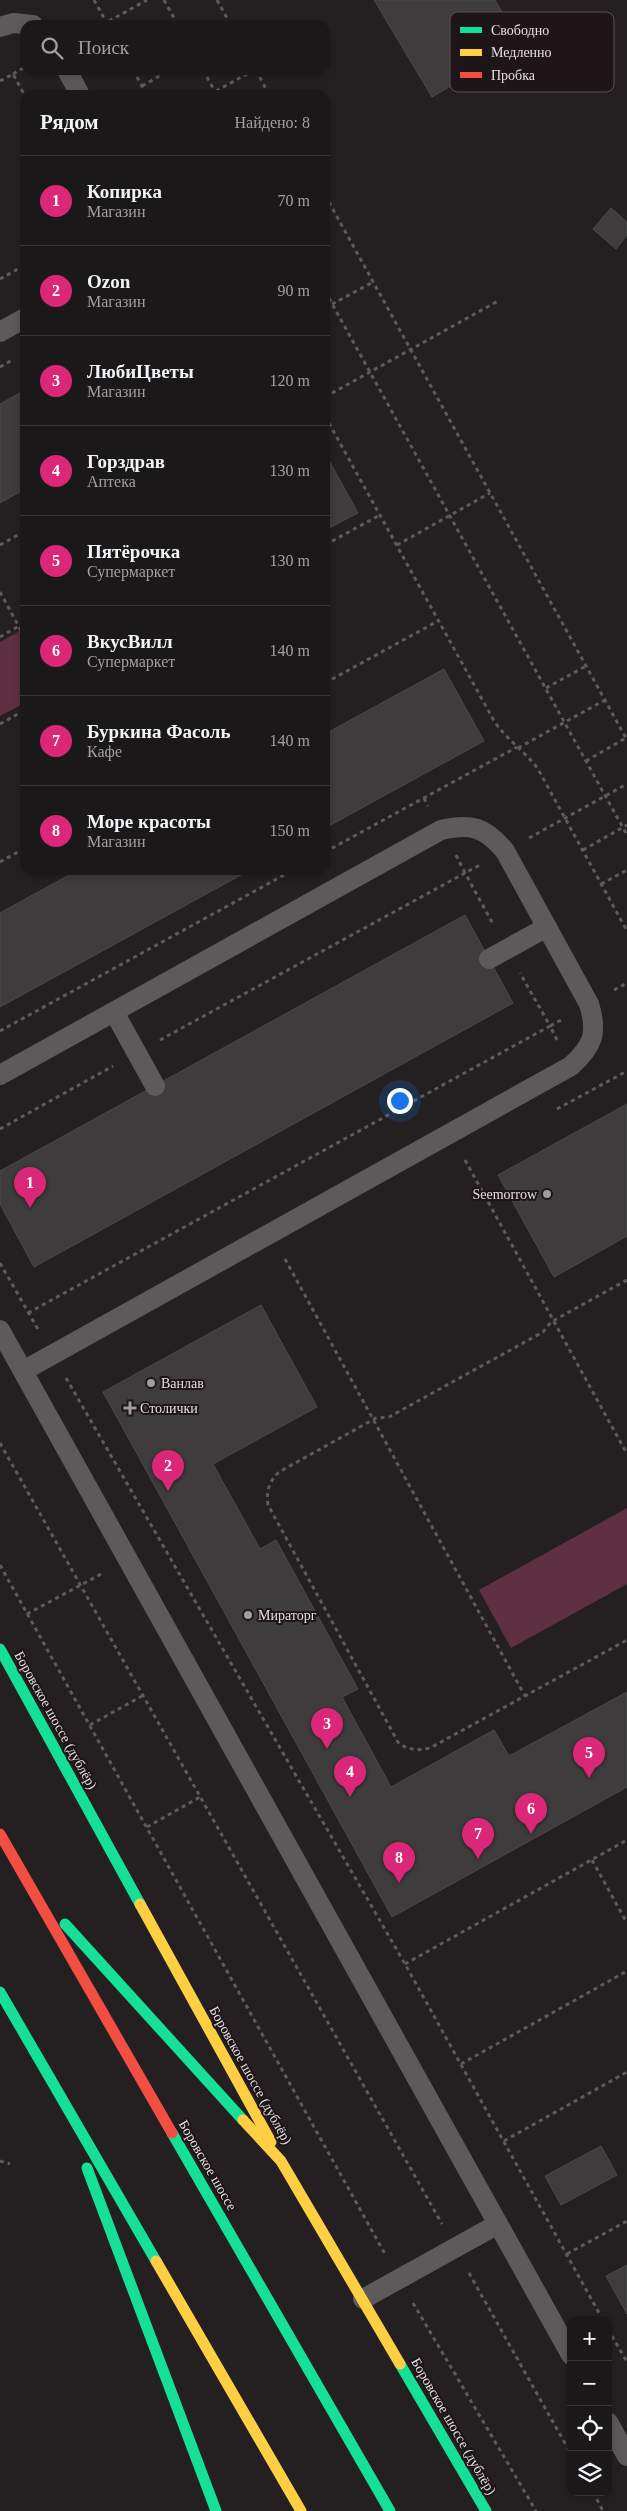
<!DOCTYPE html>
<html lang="ru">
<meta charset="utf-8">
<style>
body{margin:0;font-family:"Times New Roman",serif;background:#242123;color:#f1f3f6}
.controls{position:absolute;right:15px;bottom:15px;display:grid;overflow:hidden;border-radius:10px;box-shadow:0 2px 8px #0003}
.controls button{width:45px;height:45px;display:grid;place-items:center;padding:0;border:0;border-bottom:1px solid #393739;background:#1b181a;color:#f1f3f6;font:25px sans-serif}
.you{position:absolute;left:399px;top:1100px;width:18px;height:18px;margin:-12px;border:4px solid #fff;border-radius:50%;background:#1a73e8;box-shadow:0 0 0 8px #1a73e833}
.badge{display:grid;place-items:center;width:32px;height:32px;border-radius:50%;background:#db2777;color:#fff;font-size:16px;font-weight:700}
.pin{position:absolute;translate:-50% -41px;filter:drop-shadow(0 1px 2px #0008)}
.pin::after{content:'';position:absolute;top:26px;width:18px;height:15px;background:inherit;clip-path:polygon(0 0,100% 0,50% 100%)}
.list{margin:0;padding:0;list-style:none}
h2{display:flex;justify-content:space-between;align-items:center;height:65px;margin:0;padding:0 20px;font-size:21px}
h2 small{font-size:16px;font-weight:400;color:#a0a0a2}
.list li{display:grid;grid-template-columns:32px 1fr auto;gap:15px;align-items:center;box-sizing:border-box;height:90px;padding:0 20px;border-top:1px solid #393739}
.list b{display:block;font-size:19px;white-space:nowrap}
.list p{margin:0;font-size:16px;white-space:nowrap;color:#a0a0a2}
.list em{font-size:16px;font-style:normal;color:#a0a0a2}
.icon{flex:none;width:28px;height:28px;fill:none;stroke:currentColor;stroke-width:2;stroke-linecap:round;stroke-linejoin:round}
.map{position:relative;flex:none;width:627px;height:2511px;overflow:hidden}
.search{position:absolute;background:#1b181a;box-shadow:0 2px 8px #0003;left:20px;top:20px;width:310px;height:55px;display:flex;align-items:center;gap:12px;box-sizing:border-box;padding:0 18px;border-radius:15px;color:#a0a0a2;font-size:19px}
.panel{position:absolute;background:#1b181a;box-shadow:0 2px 8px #0003;left:20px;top:90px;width:310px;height:785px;border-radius:15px}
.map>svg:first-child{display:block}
.green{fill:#5f2f42}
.building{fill:#3e3c3d;stroke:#4a4a4c}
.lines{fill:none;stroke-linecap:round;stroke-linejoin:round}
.path{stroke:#5d5b5c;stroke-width:3;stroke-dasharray:4 4;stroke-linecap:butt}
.lane{stroke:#5c5a5b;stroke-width:20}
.fast{stroke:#16e098;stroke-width:11}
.slow{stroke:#ffcf43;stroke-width:11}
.jam{stroke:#f24e42;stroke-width:11}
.poi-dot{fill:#a19c9e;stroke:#1d1518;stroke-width:2}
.labels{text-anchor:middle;stroke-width:4;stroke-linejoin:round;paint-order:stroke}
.poi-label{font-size:14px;fill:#e5dfe1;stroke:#1d1518;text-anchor:start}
.street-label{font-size:14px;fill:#e5dfe1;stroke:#1d1518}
.key{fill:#1d1518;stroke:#595254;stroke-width:1}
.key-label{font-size:14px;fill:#e5dfe1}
</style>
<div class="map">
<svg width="627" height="2511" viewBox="0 0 627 2511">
<rect width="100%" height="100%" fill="#242022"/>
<g class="green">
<polygon points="25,628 25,703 0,716 0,642"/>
<polygon points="627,1508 627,1584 511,1648 479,1590"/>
</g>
<g class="building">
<polygon points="374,0 495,0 510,26 458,57 469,75 432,97"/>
<polygon points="611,208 627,222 627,235 616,249 593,229"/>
<polygon points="25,390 25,489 0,503 0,404"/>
<polygon points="325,453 358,513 325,530"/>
<polygon points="444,669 484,741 325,828 325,734"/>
<polygon points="78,870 250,870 0,1007 0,913"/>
<polygon points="465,915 513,1003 34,1267 0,1204 0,1171"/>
<polygon points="627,1104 627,1236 554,1277 498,1175"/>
<polygon points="261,1305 317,1407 213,1464 260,1549 276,1540 358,1689 342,1697 391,1787 494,1730 509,1756 627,1692 627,1787 392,1917 103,1392"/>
<polygon points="601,2146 617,2175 561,2205 545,2176"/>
<polygon points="627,2265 627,2314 606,2276"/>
</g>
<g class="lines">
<g class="path">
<polyline points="94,0 108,25"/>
<polyline points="164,0 178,25"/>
<polyline points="217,0 231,25"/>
<polyline points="102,25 147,0"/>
<polyline points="133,70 147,95"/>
<polyline points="203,70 217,95"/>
<polyline points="256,70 269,95"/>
<polyline points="13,74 25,67"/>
<polyline points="0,81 13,74 25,96"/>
<polyline points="142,86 170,70"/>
<polyline points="209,95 254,70"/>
<polyline points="325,195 627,740"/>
<polyline points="0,279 25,265"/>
<polyline points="325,291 627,835"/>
<polyline points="325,308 373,282"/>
<polyline points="0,367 14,359"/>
<polyline points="325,397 498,301"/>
<path d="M325,416l168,303c12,20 31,31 45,50l89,162"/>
<polyline points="0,545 25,531"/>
<polyline points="325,545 380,515"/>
<polyline points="397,545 490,493"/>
<polyline points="0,592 25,638"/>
<polyline points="0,637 19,626"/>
<polyline points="325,683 438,621"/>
<polyline points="546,688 586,666"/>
<polyline points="0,724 25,710"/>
<polyline points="518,748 605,700"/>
<polyline points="586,761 626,738"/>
<polyline points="424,798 428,806"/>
<polyline points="529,838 627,784"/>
<polyline points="583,850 627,825"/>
<polyline points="325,852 517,747"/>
<polyline points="456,855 465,873 480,865"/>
<polyline points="0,862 25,848"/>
<polyline points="601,884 627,870"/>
<polyline points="614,990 627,983"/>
<polyline points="0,1031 293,870"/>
<polyline points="160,1040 465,873 493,924"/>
<polyline points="557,1040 550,1026 563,1019"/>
<polyline points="557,1109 627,1071"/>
<polyline points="0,1129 113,1066"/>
<polyline points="465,1160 627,1454"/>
<polyline points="285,1259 525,1696"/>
<polyline points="0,1263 39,1331"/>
<path d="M627,1280l-76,42 -8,10 -154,85 -13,1 -97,54c-10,10 -13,19 -11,33l131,239c12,6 19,7 31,4l197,-108"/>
<polyline points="28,1313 550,1026 520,973"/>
<polyline points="66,1378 405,1964 603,2320"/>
<polyline points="0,1443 442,2224"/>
<polyline points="0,1565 385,2254"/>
<polyline points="27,1614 103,1573"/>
<polyline points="90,1725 142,1696"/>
<polyline points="147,1827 200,1797"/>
<polyline points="592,1860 627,1923"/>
<polyline points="405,1964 627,1840"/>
<polyline points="461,2064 627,1971"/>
<polyline points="504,2141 627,2072"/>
<polyline points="0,2161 10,2164"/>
<polyline points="567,2254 627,2221"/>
<polyline points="469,2273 571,2454"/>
<polyline points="413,2303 536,2511"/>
<polyline points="608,2329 627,2362"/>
<polyline points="593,2492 603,2511"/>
</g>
<g class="lane">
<polyline points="0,27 13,23 33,25"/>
<polyline points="67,70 80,95"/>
<polyline points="0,332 25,318"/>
<polyline points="489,959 547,927"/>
<polyline points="114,1012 155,1086"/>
<path d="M0,1075l441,-245c30,-7 44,-3 64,21l84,153c9,29 4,42 -18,62l-548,305"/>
<polyline points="0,1330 571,2355"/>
<polyline points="363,2299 498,2224"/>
<polyline points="608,2422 627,2456"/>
</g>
<g class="fast">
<polyline points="0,1649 140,1904"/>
<polyline points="65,1924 243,2120"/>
<polyline points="0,1992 156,2261"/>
<polyline points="172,2133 390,2511"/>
<polyline points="87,2168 216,2511"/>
<polyline points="400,2364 486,2511"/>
</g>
<g class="slow">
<polyline points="140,1904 271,2142"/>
<polyline points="243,2120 281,2161 400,2364"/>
<polyline points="156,2261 301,2511"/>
</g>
<polyline class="jam" points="0,1834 172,2133"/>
</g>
<g class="poi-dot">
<circle cx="547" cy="1194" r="5"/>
<circle cx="151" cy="1383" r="5"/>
<path d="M127.5 1400.5h5v5h5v5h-5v5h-5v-5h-5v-5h5z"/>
<circle cx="248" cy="1615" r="5"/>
</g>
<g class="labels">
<g class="poi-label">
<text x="537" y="1199" text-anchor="end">Seemorrow</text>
<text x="161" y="1388">Ванлав</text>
<text x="140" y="1413">Столички</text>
<text x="258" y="1620">Мираторг</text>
</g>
<g class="street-label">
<text transform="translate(56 1720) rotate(61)" y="5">Боровское шоссе (дублёр)</text>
<text transform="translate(251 2075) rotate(61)" y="5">Боровское шоссе (дублёр)</text>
<text transform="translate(208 2165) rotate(60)" y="5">Боровское шоссе</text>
<text transform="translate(454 2426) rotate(60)" y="5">Боровское шоссе (дублёр)</text>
</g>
</g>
<rect x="450" y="12" width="164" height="80" rx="8" class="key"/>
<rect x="460" y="27" width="22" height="6" fill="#16e098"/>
<rect x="460" y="49" width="22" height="7" fill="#ffcf43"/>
<rect x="460" y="72" width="22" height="6" fill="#f24e42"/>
<g class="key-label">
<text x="491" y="35">Свободно</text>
<text x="491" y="57">Медленно</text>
<text x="491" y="80">Пробка</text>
</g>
</svg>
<div class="controls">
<button>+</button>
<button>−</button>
<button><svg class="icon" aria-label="locate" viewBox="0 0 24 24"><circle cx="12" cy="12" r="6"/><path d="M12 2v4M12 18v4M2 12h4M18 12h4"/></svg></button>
<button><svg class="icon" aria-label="layers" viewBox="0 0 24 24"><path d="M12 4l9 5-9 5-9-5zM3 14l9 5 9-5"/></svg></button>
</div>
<div class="you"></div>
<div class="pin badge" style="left:30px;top:1208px">1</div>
<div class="pin badge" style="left:168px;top:1491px">2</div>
<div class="pin badge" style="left:327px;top:1749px">3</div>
<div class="pin badge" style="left:350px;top:1797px">4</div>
<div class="pin badge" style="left:589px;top:1778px">5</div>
<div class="pin badge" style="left:531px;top:1834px">6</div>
<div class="pin badge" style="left:478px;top:1859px">7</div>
<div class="pin badge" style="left:399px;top:1883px">8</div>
<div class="search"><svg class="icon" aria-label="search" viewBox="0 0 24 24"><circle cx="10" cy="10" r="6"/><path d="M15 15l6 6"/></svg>Поиск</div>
<section class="panel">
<h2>Рядом<small>Найдено: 8</small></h2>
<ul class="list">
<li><span class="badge">1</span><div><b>Копирка</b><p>Магазин</p></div><em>70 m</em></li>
<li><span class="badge">2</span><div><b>Ozon</b><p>Магазин</p></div><em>90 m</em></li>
<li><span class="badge">3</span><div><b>ЛюбиЦветы</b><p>Магазин</p></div><em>120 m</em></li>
<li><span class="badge">4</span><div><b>Горздрав</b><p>Аптека</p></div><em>130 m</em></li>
<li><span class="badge">5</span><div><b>Пятёрочка</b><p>Супермаркет</p></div><em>130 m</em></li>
<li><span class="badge">6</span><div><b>ВкусВилл</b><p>Супермаркет</p></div><em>140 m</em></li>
<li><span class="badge">7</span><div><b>Буркина Фасоль</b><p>Кафе</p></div><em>140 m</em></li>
<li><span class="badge">8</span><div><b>Море красоты</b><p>Магазин</p></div><em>150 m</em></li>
</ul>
</section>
</div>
